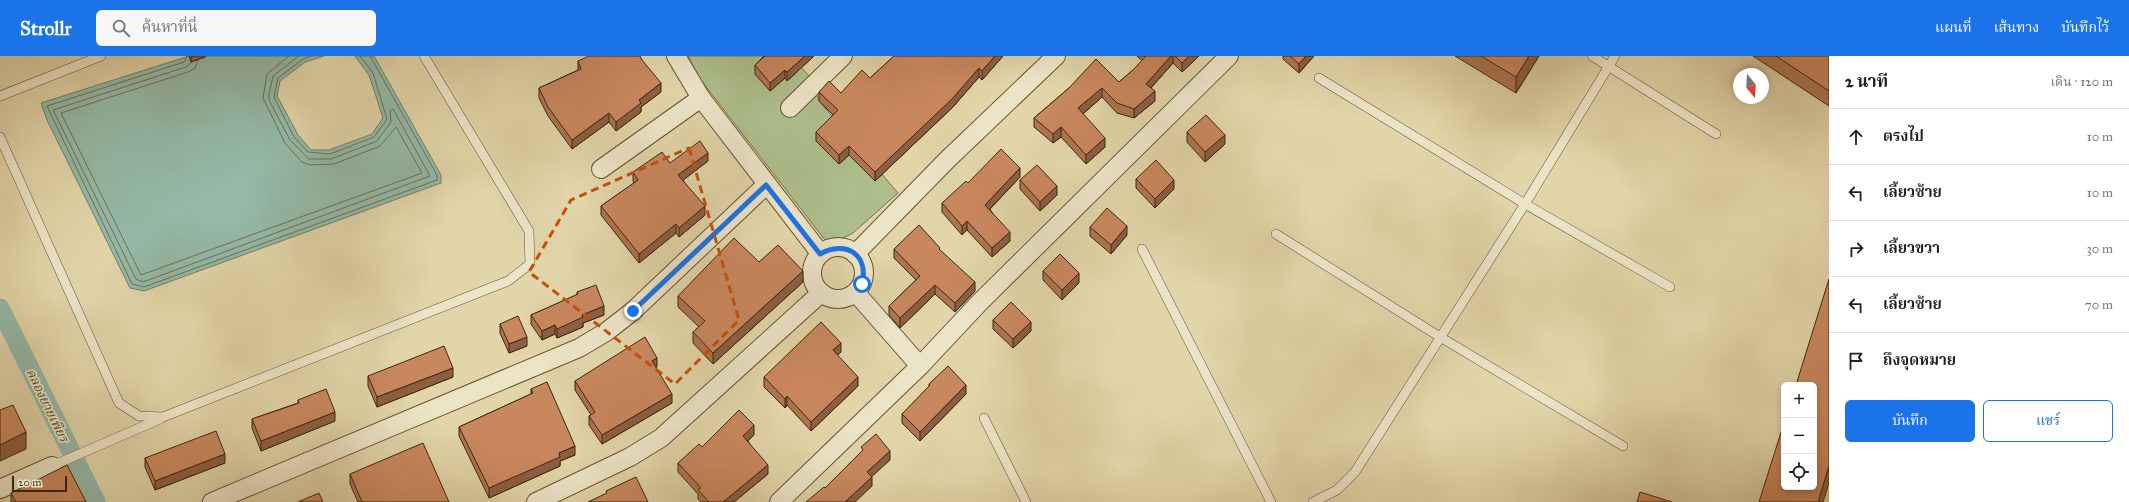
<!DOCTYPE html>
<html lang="th">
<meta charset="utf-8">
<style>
body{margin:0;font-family:"IM FELL Great Primer","Noto Serif Thai",serif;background:#f6f6f6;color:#202124}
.controls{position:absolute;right:12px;bottom:12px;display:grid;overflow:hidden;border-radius:6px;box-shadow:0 2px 6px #0003}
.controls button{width:36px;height:36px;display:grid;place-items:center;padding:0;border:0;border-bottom:1px solid #e0e0e0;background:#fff;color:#202124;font:20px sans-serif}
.compass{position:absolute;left:1733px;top:12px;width:36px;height:36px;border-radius:50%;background:#fff;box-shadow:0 2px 6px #0003;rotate:162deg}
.scale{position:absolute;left:12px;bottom:10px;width:55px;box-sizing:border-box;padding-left:4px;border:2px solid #3f270b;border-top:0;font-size:11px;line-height:14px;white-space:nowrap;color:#3f270b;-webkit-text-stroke:3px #ece4c7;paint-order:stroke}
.stop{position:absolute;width:12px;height:12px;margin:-9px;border:3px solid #1a73e8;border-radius:50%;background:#fff}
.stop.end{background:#1a73e8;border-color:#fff;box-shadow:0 1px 4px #0008}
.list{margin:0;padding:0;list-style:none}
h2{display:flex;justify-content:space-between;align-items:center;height:52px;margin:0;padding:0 16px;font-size:17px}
h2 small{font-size:13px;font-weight:400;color:#757577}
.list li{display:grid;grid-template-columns:26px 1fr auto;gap:12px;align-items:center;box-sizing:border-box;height:56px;padding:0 16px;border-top:1px solid #e0e0e0}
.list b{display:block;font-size:15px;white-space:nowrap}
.list em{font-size:13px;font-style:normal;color:#757577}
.actions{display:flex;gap:8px;padding:12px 16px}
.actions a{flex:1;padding:9px 0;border:1px solid #1a73e8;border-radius:6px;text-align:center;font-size:14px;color:#1a73e8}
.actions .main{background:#1a73e8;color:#fff}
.icon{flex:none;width:22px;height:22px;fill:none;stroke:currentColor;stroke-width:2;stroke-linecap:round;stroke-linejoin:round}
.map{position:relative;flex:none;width:1829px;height:446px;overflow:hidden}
header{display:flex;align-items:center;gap:24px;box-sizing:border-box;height:56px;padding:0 20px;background:#1a73e8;color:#fff}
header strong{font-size:19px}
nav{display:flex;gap:22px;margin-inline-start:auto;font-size:14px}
.search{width:280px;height:36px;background:#f6f6f6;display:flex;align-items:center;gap:10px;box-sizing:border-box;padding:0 14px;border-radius:6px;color:#757577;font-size:15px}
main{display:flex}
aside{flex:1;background:#fff}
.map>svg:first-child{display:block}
.green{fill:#adbe8c;stroke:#76724c}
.water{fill:#94b9a7;stroke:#727f69}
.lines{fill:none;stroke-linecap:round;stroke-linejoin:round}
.shore{stroke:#6a7059;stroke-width:1}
.canal{stroke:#94b9a7;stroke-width:19}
.lane-casing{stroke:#685232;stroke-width:10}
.street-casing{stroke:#685232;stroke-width:20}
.lane{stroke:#ece4c7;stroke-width:9}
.street{stroke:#ece4c7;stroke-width:18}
.wall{fill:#ad7451;stroke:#3f270b}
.shaded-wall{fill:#8d5e42;stroke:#3f270b}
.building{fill:#c9875e;stroke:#3f270b}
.route{stroke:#1a73e8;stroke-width:5}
.marked{fill:none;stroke:#c64f0c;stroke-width:3;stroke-dasharray:8 5;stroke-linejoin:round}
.labels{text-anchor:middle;stroke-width:3.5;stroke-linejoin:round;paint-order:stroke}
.water-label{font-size:13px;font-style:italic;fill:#544c32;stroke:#ece4c7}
</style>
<header>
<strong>Strollr</strong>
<div class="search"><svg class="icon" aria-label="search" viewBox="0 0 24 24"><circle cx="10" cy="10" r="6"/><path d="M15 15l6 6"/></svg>ค้นหาที่นี่</div>
<nav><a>แผนที่</a><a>เส้นทาง</a><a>บันทึกไว้</a></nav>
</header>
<main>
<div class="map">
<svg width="1829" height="446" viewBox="0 0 1829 446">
<rect width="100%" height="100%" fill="#e1d5a9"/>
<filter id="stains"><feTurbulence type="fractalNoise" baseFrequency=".005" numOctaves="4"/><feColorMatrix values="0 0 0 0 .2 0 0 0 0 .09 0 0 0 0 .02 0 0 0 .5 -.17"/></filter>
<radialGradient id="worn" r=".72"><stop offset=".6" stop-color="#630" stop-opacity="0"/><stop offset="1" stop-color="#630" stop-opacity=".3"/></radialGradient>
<polygon class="green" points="688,0 791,0 810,21 819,45 898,137 853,177 837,185 825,184 700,23"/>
<polygon class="water" points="189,0 324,0 305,6 280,25 277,40 298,79 311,94 329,94 372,78 383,62 369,19 355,0 374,0 441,119 441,127 144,235 130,232 47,64 41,47"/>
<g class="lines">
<g class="shore">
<polyline points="187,0 184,6 47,50 132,228 144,231 437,124 437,119 370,0"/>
<polyline points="311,0 303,3 278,22 274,41 294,81 308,96 330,98 374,81 387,63 373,17 360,0"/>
<polyline points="198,4 195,12 188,16 61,57 141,219 422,117 396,71 380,90 334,108 310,109 302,106 285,87 263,42 267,18 289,0"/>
<polyline points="191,7 186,11 53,54 136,223 143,226 430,120 393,53 390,55 391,66 377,85 331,103 309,103 290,84 269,44 269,38 273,20 299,0"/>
</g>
<polyline class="canal" points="0,252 96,446"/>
<defs>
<g id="lane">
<polyline points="1592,0 1716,78"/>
<polyline points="1319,22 1525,148 1670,231"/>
<polyline points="0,40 101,0"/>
<polyline points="0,81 119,347 139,360 163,361 508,225 530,208 529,175 424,0"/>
<polyline points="1276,178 1440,281 1623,390"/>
<polyline points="1142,193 1271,446"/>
<polyline points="984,362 1026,446"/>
<polyline points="52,410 160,363"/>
<polyline points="1313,446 1337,434 1355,416 1525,148 1615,0"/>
</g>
<g id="street">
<polyline points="676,0 701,42 820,197"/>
<polyline points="790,52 843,0"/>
<polyline points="601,113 701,42"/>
<circle cx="838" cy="217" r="26"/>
<polyline points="855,198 948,103 1056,0"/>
<polyline points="856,237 920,310"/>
<polyline points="0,433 52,410"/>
<polyline points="212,446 579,292 606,276 633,255 766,129"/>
<polyline points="536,446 630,401 661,382 821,237"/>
<polyline points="779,446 920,310 980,246 1229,0"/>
</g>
</defs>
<use href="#lane" class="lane-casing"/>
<use href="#street" class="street-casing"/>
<use href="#lane" class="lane"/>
<use href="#street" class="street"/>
</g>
<g class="wall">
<polygon points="189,0 205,0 205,1 191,6"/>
<polygon points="764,0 814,0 787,25 785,22 770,35 755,18 755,9"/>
<polygon points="894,0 1003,0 982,24 979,21 953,51 875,125 849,99 839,108 816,85 816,76 833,59 819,45 819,36 841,37 870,22"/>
<polygon points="1137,0 1199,0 1182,16 1173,7 1151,32 1155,45 1134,62 1117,57 1102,41 1083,58 1105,91 1086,108 1061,81 1053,87 1034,71 1034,62 1069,32 1119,26 1133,14 1142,5"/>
<polygon points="1283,0 1314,0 1299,17 1283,3"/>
<polygon points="1455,0 1539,0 1516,37"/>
<polygon points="1753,0 1829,0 1829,50"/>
<polygon points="578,5 661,36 641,51 641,56 616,75 609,66 572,93 548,60 539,42 539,32 578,14"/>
<polygon points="1187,76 1225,88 1205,106 1187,86"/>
<polygon points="708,105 683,124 705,159 679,181 676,177 639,207 601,159 601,150 634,127 633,125 633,116 670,107"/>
<polygon points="1020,121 990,153 1010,185 992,201 967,174 962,179 942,156 942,147 968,127"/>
<polygon points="1136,123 1174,133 1155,152 1136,132"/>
<polygon points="1020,124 1057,139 1040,155 1020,133"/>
<polygon points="1090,171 1127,179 1111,198 1090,180"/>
<polygon points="894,193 940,195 975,235 955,256 935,238 900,272 889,259 889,250 916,224 894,202"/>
<polygon points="759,206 803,226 713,308 693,287 693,276 699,271 678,251 678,240"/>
<polygon points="1043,215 1079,227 1062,244 1043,224"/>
<polygon points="577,236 604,259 583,267 583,271 557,282 555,278 542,284 531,268 531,259 577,239"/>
<polygon points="993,264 1031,275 1013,292 993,273"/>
<polygon points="500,268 527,290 509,297 500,277"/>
<polygon points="841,296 837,299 858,330 811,375 787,349 785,352 764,331 764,321"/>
<polygon points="657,311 656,312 672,347 602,388 589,369 589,360 591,359 575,334 575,325"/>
<polygon points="368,320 453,321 377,351 368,330"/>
<polygon points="929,328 966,338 920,385 902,367 902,358 929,331"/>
<polygon points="531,333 575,399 560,405 560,410 489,442 459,380 459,371 531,338"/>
<polygon points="298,344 335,365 261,395 252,372 252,363 298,347"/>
<polygon points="754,379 748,385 768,418 734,446 701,446 698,443 698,438 678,416 678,407 702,391"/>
<polygon points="145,402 225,407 155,434 145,411"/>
<polygon points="350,418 449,446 358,446 350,428"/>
<polygon points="11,437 86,446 11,446"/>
</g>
<g class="shaded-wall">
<polygon points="194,0 205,0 205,1 191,6 191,1"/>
<polygon points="805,0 814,0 787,25 787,16"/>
<polygon points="995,0 1003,0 982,24 982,15"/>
<polygon points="1171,0 1173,0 1173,7 1146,37 1146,28"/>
<polygon points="1189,0 1199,0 1182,16 1182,7"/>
<polygon points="1306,0 1314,0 1299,17 1299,8"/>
<polygon points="1529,0 1539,0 1516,37 1516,21"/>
<polygon points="979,12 979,21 953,51 875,125 875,116"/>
<polygon points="785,14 785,22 770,35 770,27"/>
<polygon points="661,27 661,36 641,51 641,56 616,75 616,66 639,44"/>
<polygon points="1102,32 1102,41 1078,62 1078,52"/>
<polygon points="1155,35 1155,45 1134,62 1134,53"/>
<polygon points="609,57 609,66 572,93 572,84"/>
<polygon points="1061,71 1061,81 1053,87 1053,78"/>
<polygon points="1225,79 1225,88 1205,106 1205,96"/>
<polygon points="1105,82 1105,91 1086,108 1086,99"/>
<polygon points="849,90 849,99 839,108 839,99"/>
<polygon points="708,97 708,105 678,128 678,119"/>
<polygon points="1020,112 1020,121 985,158 985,149"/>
<polygon points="1174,124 1174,133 1155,152 1155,143"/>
<polygon points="1057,130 1057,139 1040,155 1040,146"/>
<polygon points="705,150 705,159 679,181 679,172"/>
<polygon points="967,165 967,174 962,179 962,170"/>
<polygon points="676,168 676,177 639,207 639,198"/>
<polygon points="1127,170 1127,179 1111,198 1111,189"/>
<polygon points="1010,176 1010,185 992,201 992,192"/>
<polygon points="803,215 803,226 713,308 713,297"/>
<polygon points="1079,217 1079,227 1062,244 1062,234"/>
<polygon points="975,226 975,235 955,256 955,247"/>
<polygon points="935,229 935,238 900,272 900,262"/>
<polygon points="604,250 604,259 583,267 583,271 557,282 557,273 582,259"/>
<polygon points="1031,266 1031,275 1013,292 1013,283"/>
<polygon points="555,269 555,278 542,284 542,275"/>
<polygon points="527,281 527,290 509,297 509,288"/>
<polygon points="841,287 841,296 833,303 833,294"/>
<polygon points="657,302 657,311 652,314 652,305"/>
<polygon points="453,312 453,321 377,351 377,341"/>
<polygon points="858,321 858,330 811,375 811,366"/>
<polygon points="966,329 966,338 920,385 920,376"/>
<polygon points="672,338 672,347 602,388 602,379"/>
<polygon points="787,340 787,349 785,352 785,343"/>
<polygon points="335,356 335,365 261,395 261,385"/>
<polygon points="754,369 754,379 743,389 743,380"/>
<polygon points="26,376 26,393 0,405 0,389"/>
<polygon points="575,390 575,399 560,405 560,410 489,442 489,432 559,397"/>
<polygon points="890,395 890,404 867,425 867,416"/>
<polygon points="225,398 225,407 155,434 155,425"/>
<polygon points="768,409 768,418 734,446 723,446"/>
<polygon points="1829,410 1829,427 1823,446 1818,446"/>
<polygon points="872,421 872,430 855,446 845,446"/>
</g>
<g class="building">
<polygon points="589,0 640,0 642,4 661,27 639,44 641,47 616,66 609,57 572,84 548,51 539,32 581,13 578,5"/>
<polygon points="765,0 805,0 787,16 785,14 770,27 755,9"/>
<polygon points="894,0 995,0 982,15 979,12 953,42 875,116 849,90 839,99 816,76 838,54 819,36 829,25 841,37 862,14 870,22"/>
<polygon points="1146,0 1171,0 1146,28 1155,35 1134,53 1117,47 1102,32 1078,52 1105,82 1086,99 1061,71 1053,78 1034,62 1069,32 1096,3 1119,26 1133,14"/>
<polygon points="1175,0 1189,0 1182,7"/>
<polygon points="1290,0 1306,0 1299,8"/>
<polygon points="1481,0 1529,0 1516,21"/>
<polygon points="1776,0 1829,0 1829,35"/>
<polygon points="1206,59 1225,79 1205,96 1187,76"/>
<polygon points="700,85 708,97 678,119 705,150 679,172 676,168 639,198 601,150 638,124 633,116 662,96 670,107"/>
<polygon points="1001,93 1020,112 985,149 1010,176 992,192 967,165 962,170 942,147 966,125 968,127"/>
<polygon points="1156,104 1174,124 1155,143 1136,123"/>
<polygon points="1037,109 1057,130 1040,146 1020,124"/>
<polygon points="1107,152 1127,170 1111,189 1090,171"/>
<polygon points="919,169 940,192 939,193 975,226 955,247 935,229 900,262 889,250 920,220 894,193"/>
<polygon points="734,182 759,206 778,189 803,215 713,297 693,276 705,265 678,240"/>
<polygon points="1060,198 1079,217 1062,234 1043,215"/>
<polygon points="1829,223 1829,410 1818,446 1759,446 1784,367 1784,431 1814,431 1814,329 1796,329"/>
<polygon points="596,229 604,250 582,259 583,261 557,273 555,269 542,275 531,259 578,238 577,236"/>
<polygon points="1011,246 1031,266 1013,283 993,264"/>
<polygon points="518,260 527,281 509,288 500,268"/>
<polygon points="821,266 841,287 833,294 858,321 811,366 787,340 785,343 764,321"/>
<polygon points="645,281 657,302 652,305 672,338 602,379 589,360 595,356 575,325"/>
<polygon points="444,290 453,312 377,341 368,320"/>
<polygon points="948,310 966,329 920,376 902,358 930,329 929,328"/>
<polygon points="547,326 575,390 559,397 560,401 489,432 459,371 533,337 531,333"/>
<polygon points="326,333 335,356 261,385 252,363 299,347 298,344"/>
<polygon points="13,349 26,376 0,389 0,354"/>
<polygon points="739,354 754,369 743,380 768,409 723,446 709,446 698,434 701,432 678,407 699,388 702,391"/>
<polygon points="216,375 225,398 155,425 145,402"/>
<polygon points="876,378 890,395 867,416 872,421 845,446 806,446 824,431 825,432 863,394 861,391"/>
<polygon points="423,387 449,446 362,446 350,418"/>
<polygon points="67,409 86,446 16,446 11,437"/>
<polygon points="636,421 648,446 588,446 607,437 606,435"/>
<polygon points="1640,436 1672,446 1637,446"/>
<polygon points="319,437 323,446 298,446"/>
</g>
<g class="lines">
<path class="route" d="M633,255l133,-126 54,69c26,-14 49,0 42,30"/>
</g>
<path class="marked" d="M689,92l50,172 -64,64 -146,-112 42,-72z"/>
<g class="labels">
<g class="water-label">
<text transform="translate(48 349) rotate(64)" y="5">คลองยายเพียร</text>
</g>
</g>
<rect width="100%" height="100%" filter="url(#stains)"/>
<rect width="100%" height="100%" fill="url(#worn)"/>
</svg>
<div class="controls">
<button>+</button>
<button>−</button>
<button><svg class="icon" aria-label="locate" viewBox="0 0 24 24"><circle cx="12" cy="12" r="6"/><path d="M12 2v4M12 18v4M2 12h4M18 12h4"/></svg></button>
</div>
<svg class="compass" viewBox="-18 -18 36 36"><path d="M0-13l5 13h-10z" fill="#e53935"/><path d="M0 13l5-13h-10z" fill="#757577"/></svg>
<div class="scale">20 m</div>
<div class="stop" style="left:862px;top:228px"></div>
<div class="stop end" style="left:633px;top:255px"></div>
</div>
<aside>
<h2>2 นาที<small>เดิน · 120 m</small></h2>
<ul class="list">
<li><svg class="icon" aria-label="ahead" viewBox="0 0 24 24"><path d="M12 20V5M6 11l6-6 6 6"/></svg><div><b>ตรงไป</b></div><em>10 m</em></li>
<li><svg class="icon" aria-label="left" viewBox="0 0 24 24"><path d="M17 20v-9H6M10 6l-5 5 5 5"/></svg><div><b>เลี้ยวซ้าย</b></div><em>10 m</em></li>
<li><svg class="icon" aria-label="right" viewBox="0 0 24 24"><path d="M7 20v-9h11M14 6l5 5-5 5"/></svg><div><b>เลี้ยวขวา</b></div><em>30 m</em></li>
<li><svg class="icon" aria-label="left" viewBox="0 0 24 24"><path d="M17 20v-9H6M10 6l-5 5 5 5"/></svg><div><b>เลี้ยวซ้าย</b></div><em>70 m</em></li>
<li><svg class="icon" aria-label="arrive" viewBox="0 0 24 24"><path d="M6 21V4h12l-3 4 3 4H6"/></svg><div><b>ถึงจุดหมาย</b></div></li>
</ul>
<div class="actions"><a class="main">บันทึก</a><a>แชร์</a></div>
</aside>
</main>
